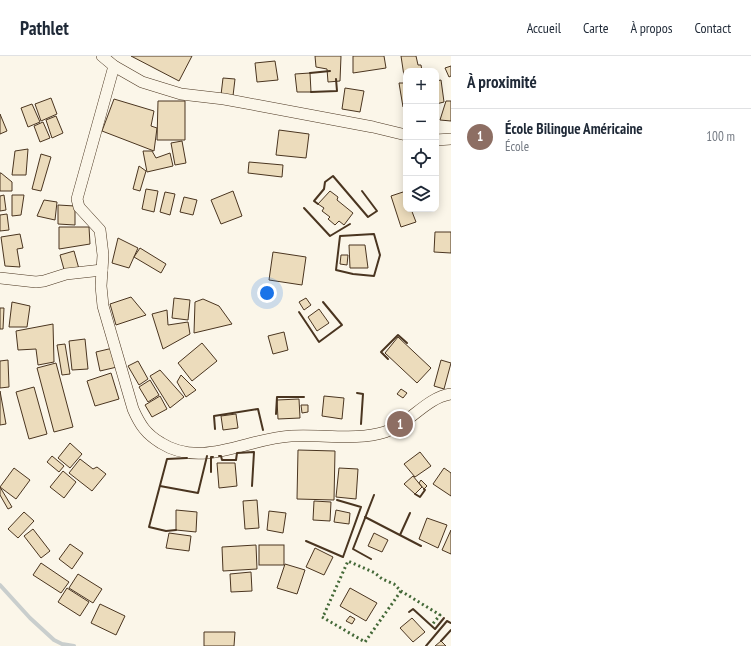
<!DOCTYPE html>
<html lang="fr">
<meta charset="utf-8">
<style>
body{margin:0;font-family:"PT Sans Narrow",sans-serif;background:#f6f6f7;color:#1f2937}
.controls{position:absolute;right:12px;top:12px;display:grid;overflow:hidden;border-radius:8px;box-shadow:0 2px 10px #0003}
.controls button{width:36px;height:36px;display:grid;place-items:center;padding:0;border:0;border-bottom:1px solid #e0e1e3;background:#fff;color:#1f2937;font:20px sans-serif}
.you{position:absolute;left:267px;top:237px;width:14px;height:14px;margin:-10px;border:3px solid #fff;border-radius:50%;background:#1a73e8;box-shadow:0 0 0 6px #1a73e833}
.badge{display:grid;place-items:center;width:26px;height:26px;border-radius:50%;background:#db2777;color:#fff;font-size:13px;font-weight:700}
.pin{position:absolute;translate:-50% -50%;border:2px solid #fff;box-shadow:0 1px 4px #0006}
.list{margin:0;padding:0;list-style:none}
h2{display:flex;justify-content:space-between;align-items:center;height:52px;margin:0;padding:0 16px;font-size:17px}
h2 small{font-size:13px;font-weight:400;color:#747a83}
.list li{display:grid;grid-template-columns:26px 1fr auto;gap:12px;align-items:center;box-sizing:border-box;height:56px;padding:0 16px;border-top:1px solid #e0e1e3}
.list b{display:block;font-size:15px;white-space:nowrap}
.list p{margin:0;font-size:13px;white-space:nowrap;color:#747a83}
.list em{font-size:13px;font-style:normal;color:#747a83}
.icon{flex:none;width:22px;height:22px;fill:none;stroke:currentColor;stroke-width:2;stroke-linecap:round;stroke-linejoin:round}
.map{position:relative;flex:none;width:451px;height:590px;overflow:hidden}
header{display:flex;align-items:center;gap:24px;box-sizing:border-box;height:56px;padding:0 20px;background:#fff;border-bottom:1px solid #e0e1e3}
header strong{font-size:19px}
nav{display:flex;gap:22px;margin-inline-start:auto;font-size:14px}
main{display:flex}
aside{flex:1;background:#fff}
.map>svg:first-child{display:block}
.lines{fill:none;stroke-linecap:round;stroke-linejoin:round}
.stream{stroke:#c9cecd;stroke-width:4}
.building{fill:#ecdcbc;stroke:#4a3520}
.minor-casing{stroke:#4a3520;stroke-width:12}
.minor{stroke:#fbf6e9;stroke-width:11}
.hedge{stroke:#436837;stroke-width:3;stroke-dasharray:2 3;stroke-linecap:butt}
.wall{stroke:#4a3520;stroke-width:2}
</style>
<header>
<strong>Pathlet</strong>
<nav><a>Accueil</a><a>Carte</a><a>À propos</a><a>Contact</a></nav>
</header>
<main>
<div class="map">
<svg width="451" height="590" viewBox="0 0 451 590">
<rect width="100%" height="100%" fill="#fbf6e9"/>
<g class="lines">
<polyline class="stream" points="0,529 30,562 54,584 62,588 74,590"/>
</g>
<g class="building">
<polygon points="131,0 192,0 179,25"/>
<polygon points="315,0 341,0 340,25 328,26 327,13 316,11"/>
<polygon points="353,0 384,0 386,12 353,17"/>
<polygon points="401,0 416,0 418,9 421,9 422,15 406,15 406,20 404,20"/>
<polygon points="275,5 278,24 257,26 255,7"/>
<polygon points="451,10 451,20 449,21 445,12"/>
<polygon points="310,17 311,36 297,36 295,18"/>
<polygon points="223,22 235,23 233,40 221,39"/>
<polygon points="441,24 444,46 436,48 436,25"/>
<polygon points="399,27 406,27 406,51 403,51"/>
<polygon points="345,32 364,35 360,56 342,53"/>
<polygon points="51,42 57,58 41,65 35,48"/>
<polygon points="114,43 154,55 151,70 157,72 154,95 102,75"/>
<polygon points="158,45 185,45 185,84 157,84"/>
<polygon points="446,45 451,45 451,65 440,64"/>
<polygon points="32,48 40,66 28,71 21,52"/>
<polygon points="0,58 7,75 0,78"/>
<polygon points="56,60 63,77 52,82 46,64"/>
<polygon points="43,66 50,82 40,86 34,70"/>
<polygon points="279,74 309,78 306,102 276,99"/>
<polygon points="182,85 186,107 175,109 171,87"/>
<polygon points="28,93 26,119 12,119 15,95"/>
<polygon points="143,95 152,95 156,102 170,97 173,110 147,116"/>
<polygon points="41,98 51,101 41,135 32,133"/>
<polygon points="249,106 283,109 282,121 248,117"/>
<polygon points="139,110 146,115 140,135 133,133"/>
<polygon points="0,117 1,117 12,126 12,135 0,135"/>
<polygon points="146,133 158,135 154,156 142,153"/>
<polygon points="233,135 242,160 221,168 211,144"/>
<polygon points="330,135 338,141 337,144 353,157 344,169 339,165 335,169 328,163 330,161 322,155 324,152 318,148"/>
<polygon points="406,135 406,153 411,153 416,166 401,171 391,140"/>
<polygon points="165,136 175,138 170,159 160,156"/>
<polygon points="4,139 6,154 0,155 0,140"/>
<polygon points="12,139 24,139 21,159 12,160"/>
<polygon points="184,141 197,144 193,159 180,156"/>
<polygon points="44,144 57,146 55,164 37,160"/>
<polygon points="58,149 75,150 75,169 58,168"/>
<polygon points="7,158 9,174 0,175 0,159"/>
<polygon points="59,171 89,171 90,188 59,193"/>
<polygon points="435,176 451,176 451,197 434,196"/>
<polygon points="20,178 23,192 17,193 20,211 5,210 1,181"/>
<polygon points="118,182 138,192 129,212 112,207"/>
<polygon points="349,189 365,189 368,212 350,212"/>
<polygon points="140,192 166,208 161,217 134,201"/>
<polygon points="74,195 79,213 65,217 60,199"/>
<polygon points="273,196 306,201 302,229 269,224"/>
<polygon points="341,199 348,199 347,209 340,208"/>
<polygon points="131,241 146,259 116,269 110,248"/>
<polygon points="174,242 190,244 188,264 172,262"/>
<polygon points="306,242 311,249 304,254 299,246"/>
<polygon points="203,243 219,250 232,268 194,277 195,246"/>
<polygon points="12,246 30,250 27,271 9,271"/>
<polygon points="0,252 4,252 3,273 0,273"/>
<polygon points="319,253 329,267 317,275 308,261"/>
<polygon points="167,254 168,269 188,266 190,278 163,293 152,258"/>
<polygon points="53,268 54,306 38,309 36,293 18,294 16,275"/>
<polygon points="284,276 288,294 273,298 268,280"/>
<polygon points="398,281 431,312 417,327 385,297"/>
<polygon points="85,283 88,313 72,314 69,285"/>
<polygon points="202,287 217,305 192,325 178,307"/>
<polygon points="65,288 70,318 62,319 57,289"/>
<polygon points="113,292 117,311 100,315 96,296"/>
<polygon points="8,304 9,331 0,332 0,305"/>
<polygon points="441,304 451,307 444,333 434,330"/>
<polygon points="138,305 148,323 139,329 128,310"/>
<polygon points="56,307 73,371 54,376 37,312"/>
<polygon points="160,314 184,341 170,352 150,320"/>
<polygon points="111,317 119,343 95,350 87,325"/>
<polygon points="181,319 196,334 186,341 177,326"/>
<polygon points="150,324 159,339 148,346 139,331"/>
<polygon points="34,331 47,378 29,383 16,336"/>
<polygon points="401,333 407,337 403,342 397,338"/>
<polygon points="0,335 6,368 0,369"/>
<polygon points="160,340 167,353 152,361 145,349"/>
<polygon points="324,340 344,342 342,363 322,360"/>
<polygon points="299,343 300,362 278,363 277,344"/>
<polygon points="301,349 308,349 308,356 302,357"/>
<polygon points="236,358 238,372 223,374 221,360"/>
<polygon points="70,387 82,398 70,412 58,402"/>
<polygon points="298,394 335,395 334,444 297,443"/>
<polygon points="420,396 431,410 415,421 404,408"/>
<polygon points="52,400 64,410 59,416 47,406"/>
<polygon points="80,403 93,413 97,411 106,418 92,435 69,417"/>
<polygon points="217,407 235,407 237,430 219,432"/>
<polygon points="14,412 30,424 16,443 0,431"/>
<polygon points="339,412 358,413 356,443 336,441"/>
<polygon points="444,412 451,417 451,440 433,428"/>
<polygon points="63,415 76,426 64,442 50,431"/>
<polygon points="413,420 422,431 415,438 404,428"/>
<polygon points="421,424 427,430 424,433 419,427"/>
<polygon points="0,431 12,451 8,453 0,439"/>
<polygon points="257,444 259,472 245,473 243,445"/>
<polygon points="314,445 331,446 330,465 313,464"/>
<polygon points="176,454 197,456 196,476 176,474"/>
<polygon points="336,454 350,457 349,468 334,466"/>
<polygon points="269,455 286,457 283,477 267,474"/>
<polygon points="24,456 34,465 18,482 8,473"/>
<polygon points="427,462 447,469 438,492 419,483"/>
<polygon points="33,473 50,495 41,502 24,480"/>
<polygon points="451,474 451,498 442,494"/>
<polygon points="169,477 191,480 189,495 166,492"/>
<polygon points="374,477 388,484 382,496 368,490"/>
<polygon points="70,488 83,497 72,513 59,503"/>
<polygon points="256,489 257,513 223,515 222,491"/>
<rect x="259" y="489" width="25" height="20"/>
<polygon points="315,492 333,501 324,519 306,511"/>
<polygon points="41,507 69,526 61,537 33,519"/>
<polygon points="285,508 305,514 297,538 277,532"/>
<polygon points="251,516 252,535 231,536 230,518"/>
<polygon points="78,518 102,533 93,547 69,532"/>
<polygon points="67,532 89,546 80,560 58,546"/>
<polygon points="350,532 377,547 366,565 340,550"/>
<polygon points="100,548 125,560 116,579 91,567"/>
<polygon points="350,560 355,563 352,568 346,565"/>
<polygon points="412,562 425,576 413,586 400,572"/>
<polygon points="204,576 235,576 234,590 204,590"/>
<polygon points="441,585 446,590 435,590"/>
</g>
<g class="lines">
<defs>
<g id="minor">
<polyline points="102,0 114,10 142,26 181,38 224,43 373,71 406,79"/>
<path d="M114,10l-37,133 2,8 21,23 3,25 -2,31 2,20 30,103c7,16 13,25 28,34 41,26 87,-5 130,-7 30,-2 67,5 94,-4 25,-8 40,-34 66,-38"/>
<polyline points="436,84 451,83"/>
<polyline points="0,222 36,226 44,225 66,218 102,214"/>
</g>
</defs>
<use href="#minor" class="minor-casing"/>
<use href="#minor" class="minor"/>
<g class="hedge">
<polyline points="326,554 348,505 375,517 382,523 394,528 401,535 440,559 431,570"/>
<polyline points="325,557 322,561 365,586 401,535"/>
</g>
<g class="wall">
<polyline points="310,17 330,15"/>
<polyline points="311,36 337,35 336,23"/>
<polyline points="318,148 314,145 324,133 325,126 333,120 368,161 377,155 362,135"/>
<polyline points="304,152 330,180 350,168"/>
<polygon points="374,178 380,199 374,220 353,218 336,214 340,180"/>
<polyline points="299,256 319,286 342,269 323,246"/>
<polyline points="388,303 381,296 398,279 407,287"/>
<polyline points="357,337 363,338 361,368"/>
<polyline points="276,358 277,341 304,341"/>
<polyline points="215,373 214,360 258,353 263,374"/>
<polyline points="219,400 221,400 222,404 236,404 237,397 254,396 252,430"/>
<polyline points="211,416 211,401 213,401"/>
<polyline points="160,430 198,437 207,400"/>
<polyline points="415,438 420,441 425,434 424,433"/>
<polyline points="365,461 421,490"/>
<polyline points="176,474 166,475 149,471 167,403 187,402"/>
<polyline points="400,479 410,457"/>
<polyline points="306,485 343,501 361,451 337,444"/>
<polyline points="371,503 353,493 374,439"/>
<polyline points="409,556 413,553 435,573 444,562"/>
<polyline points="441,585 451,574"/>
<polyline points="426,590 447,565 451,567"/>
</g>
</g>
</svg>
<div class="controls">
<button>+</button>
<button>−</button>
<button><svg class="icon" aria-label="locate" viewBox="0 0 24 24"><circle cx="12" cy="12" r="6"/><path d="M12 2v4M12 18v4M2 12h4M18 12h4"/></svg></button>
<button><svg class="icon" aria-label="layers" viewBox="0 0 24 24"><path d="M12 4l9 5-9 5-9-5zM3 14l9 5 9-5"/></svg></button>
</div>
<div class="you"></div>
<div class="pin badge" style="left:400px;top:368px;background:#8d6e63">1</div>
</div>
<aside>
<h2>À proximité<small></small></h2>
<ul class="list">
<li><span class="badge" style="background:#8d6e63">1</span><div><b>École Bilingue Américaine</b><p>École</p></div><em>100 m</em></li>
</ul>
</aside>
</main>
